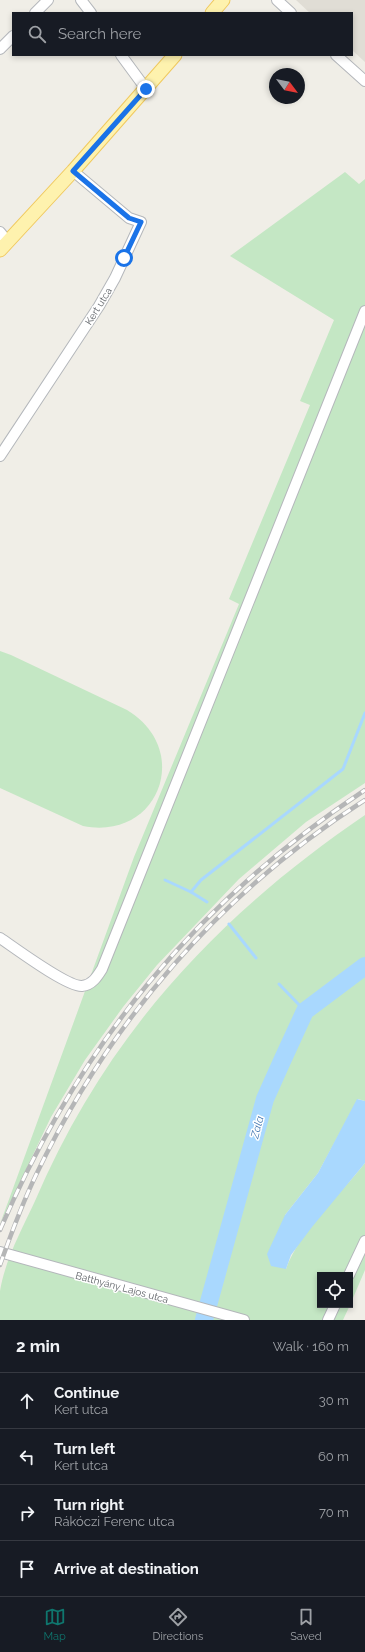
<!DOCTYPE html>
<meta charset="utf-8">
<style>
body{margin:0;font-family:Raleway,sans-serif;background:#20242c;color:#f1f3f6}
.controls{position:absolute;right:12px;bottom:12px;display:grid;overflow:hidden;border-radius:0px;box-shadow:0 2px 6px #0003}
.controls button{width:36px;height:36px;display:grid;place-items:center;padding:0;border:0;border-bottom:1px solid #363941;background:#171b24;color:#f1f3f6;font:20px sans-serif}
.compass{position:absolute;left:269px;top:68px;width:36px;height:36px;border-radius:50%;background:#171b24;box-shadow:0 2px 6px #0003;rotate:122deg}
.stop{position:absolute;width:12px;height:12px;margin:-9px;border:3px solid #1a73e8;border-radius:50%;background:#fff}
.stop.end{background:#1a73e8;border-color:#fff;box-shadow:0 1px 4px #0008}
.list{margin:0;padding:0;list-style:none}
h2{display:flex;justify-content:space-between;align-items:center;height:52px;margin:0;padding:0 16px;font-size:17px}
h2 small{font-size:13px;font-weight:400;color:#9ea1a6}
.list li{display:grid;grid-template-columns:26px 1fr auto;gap:12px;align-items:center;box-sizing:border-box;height:56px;padding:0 16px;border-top:1px solid #363941}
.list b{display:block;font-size:15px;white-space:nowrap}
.list p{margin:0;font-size:13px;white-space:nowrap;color:#9ea1a6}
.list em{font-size:13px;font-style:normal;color:#9ea1a6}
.icon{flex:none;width:22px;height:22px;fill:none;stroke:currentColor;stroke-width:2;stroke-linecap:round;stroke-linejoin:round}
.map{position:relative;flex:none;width:365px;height:1320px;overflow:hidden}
.search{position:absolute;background:#171b24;box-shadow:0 2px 6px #0003;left:12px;right:12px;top:12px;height:44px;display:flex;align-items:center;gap:10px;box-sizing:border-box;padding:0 14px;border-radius:0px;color:#9ea1a6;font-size:15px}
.sheet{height:276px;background:#171b24}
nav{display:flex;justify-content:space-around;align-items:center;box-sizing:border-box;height:56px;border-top:1px solid #363941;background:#171b24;font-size:11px;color:#9ea1a6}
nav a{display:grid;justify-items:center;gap:2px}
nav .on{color:#0f766e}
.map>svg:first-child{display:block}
.education{fill:#e0ddd5}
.green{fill:#c4e7c4}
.water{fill:#a9d8fe}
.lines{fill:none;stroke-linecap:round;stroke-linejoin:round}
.stream{stroke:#a9d8fe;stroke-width:3}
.river{stroke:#a9d8fe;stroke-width:18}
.minor-casing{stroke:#b4b7bb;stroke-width:12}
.major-casing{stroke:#f0c95f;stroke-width:15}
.minor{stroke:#fff;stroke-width:10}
.major{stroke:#fef2ae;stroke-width:13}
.rail-casing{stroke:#b5b6b7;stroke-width:4.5}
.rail{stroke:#fff;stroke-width:3;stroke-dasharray:9;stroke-linecap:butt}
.route{stroke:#1a73e8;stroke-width:5}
.labels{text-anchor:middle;stroke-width:3;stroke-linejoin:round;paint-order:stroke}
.street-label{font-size:10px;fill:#5e6267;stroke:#fff}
.water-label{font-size:11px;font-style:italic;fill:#4478b1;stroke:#fff}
</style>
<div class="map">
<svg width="365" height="1320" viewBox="0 0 365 1320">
<rect width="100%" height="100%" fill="#f0eee7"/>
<polygon class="education" points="296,0 365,0 365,62 352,50 352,13 310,13"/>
<g class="green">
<polygon points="345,172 359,184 365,179 365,783 306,822 239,879 157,965 123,1007 85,1060 51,1117 0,1224 134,857 239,604 229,599 310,405 300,401 334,320 230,256"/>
<path d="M0,651l11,4 116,55c66,40 32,131 -44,116l-83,-38z"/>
<path d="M365,815v286l-7,-2 -40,74 -33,42 1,54c13,-37 54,-74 79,-106v107l-15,35v-30h-30v30h30l-7,15h-343c0,-9 0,-20 0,-29 5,-31 22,-62 35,-90 71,-166 182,-285 330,-386z"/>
</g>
<polygon class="water" points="357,1099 365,1101 365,1163 312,1227 291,1255 286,1269 271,1266 267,1254 285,1215 318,1173"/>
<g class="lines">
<g class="stream">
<polyline points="165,880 191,892"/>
<polyline points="207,902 191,892 201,880 343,769 365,713"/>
<polyline points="229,924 256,958"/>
<polyline points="279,984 305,1011"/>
</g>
<polyline class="river" points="204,1320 265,1099 282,1061 305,1011 365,966"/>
<defs>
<g id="minor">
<polyline points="81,0 91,13"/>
<polyline points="277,0 291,13"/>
<polyline points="35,13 48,0"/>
<polyline points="0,49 13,36"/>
<polyline points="121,55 146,89"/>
<polyline points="336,55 365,81"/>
<polyline points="0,232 8,242"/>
<polyline points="0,456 99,306 115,278 141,222 129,218 73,171"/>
<path d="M0,938c15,10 67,49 82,48 10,-1 15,-9 20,-17l263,-658"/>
<polyline points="0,1252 244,1320"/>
<polyline points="349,1275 365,1241"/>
<polyline points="328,1320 335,1305"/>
</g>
<g id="major">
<polyline points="212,13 223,0"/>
<polyline points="0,250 73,171 175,55"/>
</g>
</defs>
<use href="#minor" class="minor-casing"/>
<use href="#major" class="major-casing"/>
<use href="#minor" class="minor"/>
<use href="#major" class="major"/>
<defs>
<g id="rail">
<path d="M0,1230c80,-186 196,-328 365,-440"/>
<path d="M0,1265c11,-31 22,-61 36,-90 73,-153 186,-284 329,-375"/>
</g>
</defs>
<use href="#rail" class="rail-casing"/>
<use href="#rail" class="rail"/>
</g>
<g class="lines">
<polyline class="route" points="124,258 141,222 129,218 73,171 146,89"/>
</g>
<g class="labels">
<g class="street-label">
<text transform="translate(98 306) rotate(-58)" y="4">Kert utca</text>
<text transform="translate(122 1287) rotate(15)" y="4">Batthyány Lajos utca</text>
</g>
<g class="water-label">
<text transform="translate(257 1127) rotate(-75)" y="4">Zala</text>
</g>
</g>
</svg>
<div class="controls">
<button><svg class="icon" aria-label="locate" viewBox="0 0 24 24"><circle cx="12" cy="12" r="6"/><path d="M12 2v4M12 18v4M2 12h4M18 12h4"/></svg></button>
</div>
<svg class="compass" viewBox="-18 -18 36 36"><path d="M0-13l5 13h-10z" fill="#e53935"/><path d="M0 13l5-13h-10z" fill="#9ea1a6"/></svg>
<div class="stop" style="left:124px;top:258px"></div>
<div class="stop end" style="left:146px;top:89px"></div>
<div class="search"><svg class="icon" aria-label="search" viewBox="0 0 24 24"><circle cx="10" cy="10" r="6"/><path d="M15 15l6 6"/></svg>Search here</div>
</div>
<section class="sheet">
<h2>2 min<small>Walk · 160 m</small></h2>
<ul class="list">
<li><svg class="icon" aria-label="ahead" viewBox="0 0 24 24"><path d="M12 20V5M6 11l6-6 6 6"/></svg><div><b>Continue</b><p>Kert utca</p></div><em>30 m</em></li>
<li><svg class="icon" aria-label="left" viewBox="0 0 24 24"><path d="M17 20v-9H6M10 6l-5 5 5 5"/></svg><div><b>Turn left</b><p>Kert utca</p></div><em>60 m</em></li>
<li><svg class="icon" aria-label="right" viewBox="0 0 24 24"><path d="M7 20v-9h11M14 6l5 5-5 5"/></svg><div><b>Turn right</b><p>Rákóczi Ferenc utca</p></div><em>70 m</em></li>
<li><svg class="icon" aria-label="arrive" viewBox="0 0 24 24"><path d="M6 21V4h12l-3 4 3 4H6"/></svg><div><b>Arrive at destination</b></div></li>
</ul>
</section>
<nav>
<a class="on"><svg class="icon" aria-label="map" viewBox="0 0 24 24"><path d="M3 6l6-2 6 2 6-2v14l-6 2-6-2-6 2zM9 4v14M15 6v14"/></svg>Map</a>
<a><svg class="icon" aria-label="directions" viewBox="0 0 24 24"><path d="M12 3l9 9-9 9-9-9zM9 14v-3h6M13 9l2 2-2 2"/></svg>Directions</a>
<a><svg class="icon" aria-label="saved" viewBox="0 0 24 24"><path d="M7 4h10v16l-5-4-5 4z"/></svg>Saved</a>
</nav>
